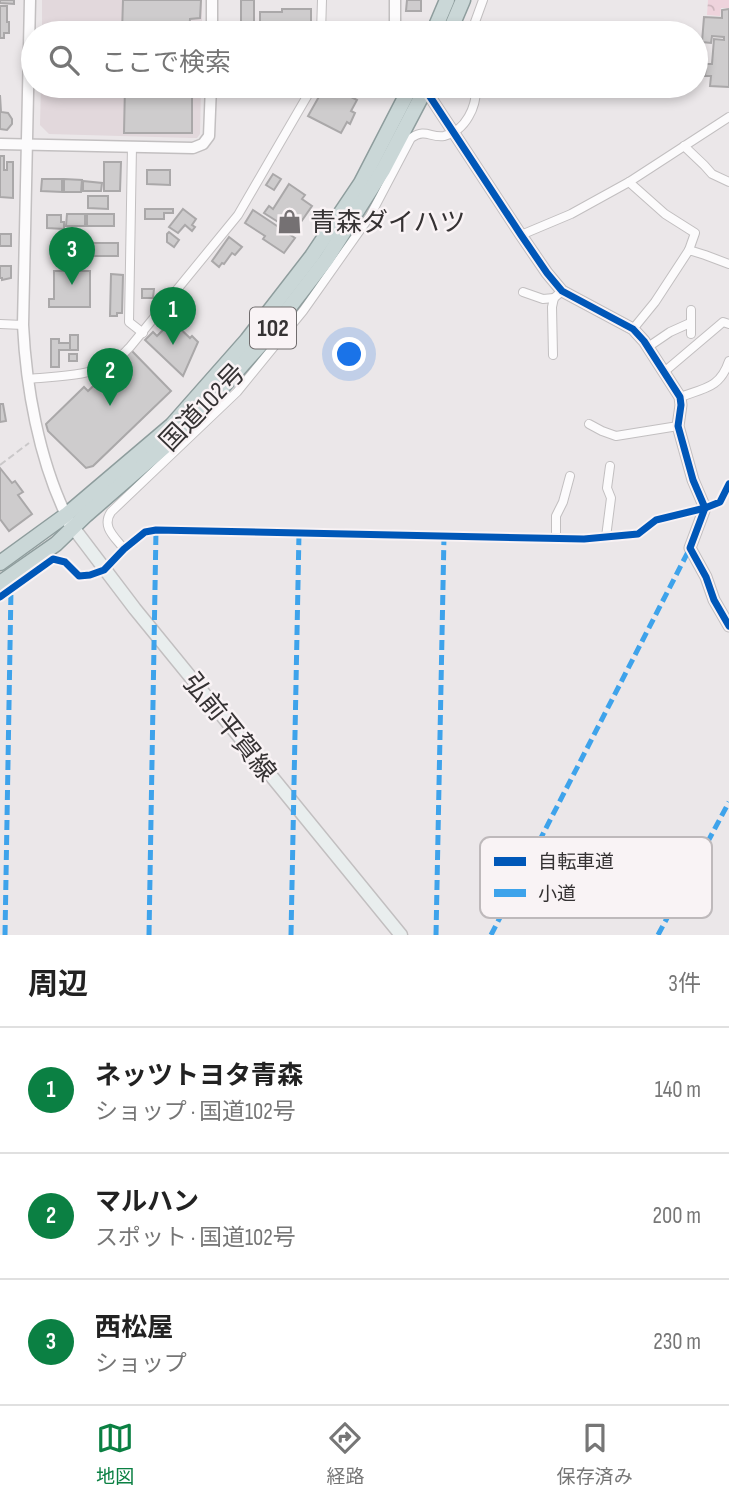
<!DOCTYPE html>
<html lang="ja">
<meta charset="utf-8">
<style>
body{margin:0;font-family:"Sofia Sans Condensed","Noto Sans JP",sans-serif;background:#f6f6f6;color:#222}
.you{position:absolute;left:350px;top:355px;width:24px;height:24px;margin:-18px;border:5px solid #fff;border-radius:50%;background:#1a73e8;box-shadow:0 0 0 10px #1a73e833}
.badge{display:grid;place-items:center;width:46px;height:46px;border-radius:50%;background:#0b8043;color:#fff;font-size:23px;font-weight:700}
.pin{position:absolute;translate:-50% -58px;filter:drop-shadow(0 2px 4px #0008)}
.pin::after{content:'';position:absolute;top:37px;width:24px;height:21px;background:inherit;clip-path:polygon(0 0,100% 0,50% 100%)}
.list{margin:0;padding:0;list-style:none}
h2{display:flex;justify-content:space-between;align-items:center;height:91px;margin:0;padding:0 28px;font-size:30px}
h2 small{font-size:23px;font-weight:400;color:#767676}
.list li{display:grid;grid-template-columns:46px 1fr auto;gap:21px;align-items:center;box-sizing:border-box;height:126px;padding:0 28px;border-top:2px solid #e0e0e0}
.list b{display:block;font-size:26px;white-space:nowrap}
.list p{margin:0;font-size:23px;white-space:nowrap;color:#767676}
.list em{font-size:23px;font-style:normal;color:#767676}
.icon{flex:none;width:38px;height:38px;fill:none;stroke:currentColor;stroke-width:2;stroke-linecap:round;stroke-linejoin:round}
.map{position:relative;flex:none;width:729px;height:935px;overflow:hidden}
.search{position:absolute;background:#fff;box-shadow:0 4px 10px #0003;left:21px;right:21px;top:21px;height:77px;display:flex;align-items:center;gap:18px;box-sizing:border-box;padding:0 24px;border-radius:38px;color:#767676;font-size:26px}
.sheet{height:469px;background:#fff}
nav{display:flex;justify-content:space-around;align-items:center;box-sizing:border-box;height:98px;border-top:2px solid #e0e0e0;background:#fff;font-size:19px;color:#767676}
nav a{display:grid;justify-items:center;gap:4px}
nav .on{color:#0b8043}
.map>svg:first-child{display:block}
.built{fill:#e2d8dc}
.park{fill:url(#park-crowns)}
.building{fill:#cecccd;stroke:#aaa8a9;stroke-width:2}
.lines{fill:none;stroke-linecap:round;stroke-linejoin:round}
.minor-casing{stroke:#c2bfc0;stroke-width:10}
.tertiary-casing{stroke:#c2bfc0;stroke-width:13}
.secondary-casing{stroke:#c2bfc0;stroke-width:15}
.trunk-casing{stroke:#8e9d9d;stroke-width:17}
.path{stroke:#cac8c9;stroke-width:2;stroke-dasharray:7 3.5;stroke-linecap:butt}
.minor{stroke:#fcfbfc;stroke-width:8}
.tertiary{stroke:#fcfbfc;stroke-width:10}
.secondary{stroke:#e9eeee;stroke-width:12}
.trunk{stroke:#cad7d7;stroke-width:14}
.quiet{stroke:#3ea3eb;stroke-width:5;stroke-dasharray:10 5;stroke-linecap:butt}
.cycleway-casing{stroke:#f9f3f5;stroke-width:11}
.cycleway{stroke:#0057b8;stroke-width:7}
.labels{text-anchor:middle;stroke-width:5;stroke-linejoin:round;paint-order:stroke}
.shield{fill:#f9f3f5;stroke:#706c6d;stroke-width:2}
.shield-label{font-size:24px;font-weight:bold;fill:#353233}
.poi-label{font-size:26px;fill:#353233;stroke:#f9f3f5;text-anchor:start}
.street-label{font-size:26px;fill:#353233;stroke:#f9f3f5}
.key{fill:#f9f3f5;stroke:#beb9bb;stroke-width:2}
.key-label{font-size:19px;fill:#353233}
</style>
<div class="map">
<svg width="729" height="935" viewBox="0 0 729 935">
<defs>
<pattern id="park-crowns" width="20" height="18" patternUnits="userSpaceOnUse" patternTransform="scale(1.75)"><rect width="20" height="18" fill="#eed3dc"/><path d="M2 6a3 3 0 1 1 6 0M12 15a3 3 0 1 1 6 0" fill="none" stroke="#cdb6bd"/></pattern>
</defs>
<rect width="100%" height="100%" fill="#ebe7e9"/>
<g class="built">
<rect x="42" y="0" width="160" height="33"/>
<polygon points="41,86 201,86 200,134 197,138 192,138 49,134 40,125"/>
</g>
<polygon class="park" points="708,0 729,0 729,8 721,8 720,16 707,15"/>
<g class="building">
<polygon points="0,0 14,0 14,4 0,3"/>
<polygon points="123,0 201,0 200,18 190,19 189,33 122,33"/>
<rect x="241" y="0" width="13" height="30"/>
<polygon points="407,0 421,0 421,11 406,11"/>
<polygon points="0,6 7,6 7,22 9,22 9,33 4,33 4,38 0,38"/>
<polygon points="282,9 311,9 311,29 260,29 260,12 282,12"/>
<polygon points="729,9 729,87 710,86 711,76 705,76 706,64 712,64 714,39 724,40 724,37 712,36 711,43 702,42 704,17 722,18 722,10"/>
<polygon points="125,86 192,86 192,133 124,133"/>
<polygon points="325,86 330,86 357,100 351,111 355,113 350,124 347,122 341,133 308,116"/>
<polygon points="0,95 1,112 8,113 12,119 12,124 7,130 0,129"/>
<polygon points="0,156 4,156 4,170 7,170 7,162 13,162 13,198 0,197"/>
<polygon points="104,162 121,162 120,191 104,191"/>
<polygon points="147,170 170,170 170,185 147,184"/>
<polygon points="273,174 281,179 274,190 266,185"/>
<polygon points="42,179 62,179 62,192 41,191"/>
<polygon points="64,179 82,180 81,192 64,192"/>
<polygon points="83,181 102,183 101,191 83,191"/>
<polygon points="289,184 305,195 302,199 312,206 294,232 264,213 269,206 273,209"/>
<polygon points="88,196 108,196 108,209 88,208"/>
<polygon points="145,209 173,209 173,213 164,213 164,219 145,219"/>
<polygon points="183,209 196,219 192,225 195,227 192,231 185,225 178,233 169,227"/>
<polygon points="253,210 295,238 284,253 263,239 265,236 245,223"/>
<polygon points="67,214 85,214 85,226 66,226"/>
<rect x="87" y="214" width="27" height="12"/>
<polygon points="47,215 61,215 61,222 64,222 64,229 47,228"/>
<polygon points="169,232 179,240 174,247 167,242 167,234"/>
<rect x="0" y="234" width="11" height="12"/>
<polygon points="229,237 242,247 235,255 232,253 224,264 222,263 219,267 212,261"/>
<rect x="59" y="243" width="25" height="24"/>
<rect x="86" y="243" width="32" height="13"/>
<polygon points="0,266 11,266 11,278 2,280 2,278 0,278"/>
<polygon points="54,271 90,271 90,307 49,307 49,299 54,299"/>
<polygon points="111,274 123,275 122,313 117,313 117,316 110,316"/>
<polygon points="142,289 154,289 153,298 142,298"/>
<polygon points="172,321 190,338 192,336 198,342 183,376 145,340 153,332 157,336"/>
<rect x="70" y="335" width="8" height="15"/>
<polygon points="51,339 59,339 59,343 70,343 70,350 59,350 59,367 51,367"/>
<polygon points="131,350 171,391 93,466 86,468 48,431 46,424 84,387 88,391"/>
<rect x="69" y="354" width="8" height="7"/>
<polygon points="0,404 3,404 6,421 0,422"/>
<polygon points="0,468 12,483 15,481 23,492 18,495 32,514 9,531 0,519"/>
</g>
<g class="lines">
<defs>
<g id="minor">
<polyline points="321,33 322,0"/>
<polyline points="471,33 483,0"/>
<polyline points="132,146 129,322 143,333"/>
<polyline points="684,146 704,165 712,174 729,182"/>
<polyline points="629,182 665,214 695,233 689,250"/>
<polyline points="521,235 571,214 629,182 729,117"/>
<polyline points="523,292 543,299 554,298"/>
<polyline points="0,324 23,325"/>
<polyline points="633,329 655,302 689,250 705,255 729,264"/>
<polyline points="691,334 691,310"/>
<polyline points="648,347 670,332 690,323"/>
<polyline points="553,355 552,307 554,298 562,291"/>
<polyline points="664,372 723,322 729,324"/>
<path d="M28,379c28,-3 61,-2 86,-17 6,-4 11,-10 16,-15l108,-132 75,-129"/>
<path d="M680,397c25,-9 40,-9 49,-36"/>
<polyline points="589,424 602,431 616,436 678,426"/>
<polyline points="606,537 611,498 607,488 610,466"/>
<polyline points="556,538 556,516 563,502 570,476"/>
<path d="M124,549c-9,-12 -23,-22 -13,-37l126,-120 66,-81 67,-95 41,-78c15,-10 19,0 33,-2 22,-5 33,-30 32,-50"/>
<polyline points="0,597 53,559 65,562 79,576 90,575 104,570 124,549 145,532 156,530 584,539 638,534 656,520 705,508 720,502 729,484"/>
</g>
<g id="tertiary">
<path d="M30,0l-7,325c3,62 16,134 43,190"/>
<polyline points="395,0 395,22 397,33"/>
<polyline points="212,33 212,0"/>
<polyline points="423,86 521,235 547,273 562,291 633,329 644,341 680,397 681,405 678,426 693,480 705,508 690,548 706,577 714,600 729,626"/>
<polyline points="0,144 193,148 203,144 209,136 211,86"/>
</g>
<polyline id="secondary" points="69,522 135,609 401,935"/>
<g id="trunk">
<polyline points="433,33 447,0"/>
<polyline points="449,33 463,0"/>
<polyline points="0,563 66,515 172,425 247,340 312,256 361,183 411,86"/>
<polyline points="0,583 56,544 86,515 185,429 261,344 326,260 383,170 427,86"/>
</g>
</defs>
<use href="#minor" class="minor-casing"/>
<use href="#tertiary" class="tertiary-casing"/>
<use href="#secondary" class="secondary-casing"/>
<use href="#trunk" class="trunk-casing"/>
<polyline class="path" points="0,465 29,443"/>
<use href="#minor" class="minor"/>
<use href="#tertiary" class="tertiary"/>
<use href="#secondary" class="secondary"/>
<use href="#trunk" class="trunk"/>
<g class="quiet">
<polyline points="5,935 11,589"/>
<polyline points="149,935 156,530"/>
<polyline points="291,935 299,533"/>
<polyline points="436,935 444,536"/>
<polyline points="491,935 690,548"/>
<polyline points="658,935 729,802"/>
</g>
<defs>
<g id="cycleway">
<polyline points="423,86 521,235 547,273 562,291 633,329 644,341 680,397 681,405 678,426 693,480 705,508 690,548 706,577 714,600 729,626"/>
<polyline points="0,597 53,559 65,562 79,576 90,575 104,570 124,549 145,532 156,530 584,539 638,534 656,520 705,508 720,502 729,484"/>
</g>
</defs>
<use href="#cycleway" class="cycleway-casing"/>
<use href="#cycleway" class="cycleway"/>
</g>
<defs>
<symbol id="shop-bare" viewBox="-9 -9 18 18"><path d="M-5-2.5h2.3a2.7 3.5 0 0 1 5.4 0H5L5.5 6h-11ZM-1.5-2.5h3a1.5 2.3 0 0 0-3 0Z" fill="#757173" stroke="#f9f3f5" stroke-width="2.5" paint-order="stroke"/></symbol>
</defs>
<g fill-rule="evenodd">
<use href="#shop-bare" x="272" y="204" width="35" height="35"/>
</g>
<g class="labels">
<rect class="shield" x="250" y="307.5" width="46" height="41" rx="5"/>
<g class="shield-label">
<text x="273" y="336">102</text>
</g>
<g class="poi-label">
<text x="310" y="231">青森ダイハツ</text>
</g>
<g class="street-label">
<text transform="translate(202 407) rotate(-46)" y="9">国道102号</text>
<text transform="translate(230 727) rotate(51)" y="9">弘前平賀線</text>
</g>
</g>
<rect x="480" y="837" width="232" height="81" rx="10" class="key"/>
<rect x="494" y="857" width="32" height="9" fill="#0057b8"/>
<rect x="494" y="889" width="32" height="8" fill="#3ea3eb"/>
<g class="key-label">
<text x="538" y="868">自転車道</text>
<text x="538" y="900">小道</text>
</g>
</svg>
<div class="you"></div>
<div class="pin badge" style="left:173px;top:345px">1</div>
<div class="pin badge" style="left:110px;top:406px">2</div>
<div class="pin badge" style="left:72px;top:285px">3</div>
<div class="search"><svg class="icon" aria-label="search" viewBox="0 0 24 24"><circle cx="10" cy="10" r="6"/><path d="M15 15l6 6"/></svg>ここで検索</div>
</div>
<section class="sheet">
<h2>周辺<small>3件</small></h2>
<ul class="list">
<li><span class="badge">1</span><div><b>ネッツトヨタ青森</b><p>ショップ · 国道102号</p></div><em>140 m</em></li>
<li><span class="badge">2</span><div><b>マルハン</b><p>スポット · 国道102号</p></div><em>200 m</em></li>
<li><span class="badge">3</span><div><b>西松屋</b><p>ショップ</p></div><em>230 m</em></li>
</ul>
</section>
<nav>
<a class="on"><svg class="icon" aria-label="map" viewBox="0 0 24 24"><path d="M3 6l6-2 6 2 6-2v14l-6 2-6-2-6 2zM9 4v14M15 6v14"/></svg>地図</a>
<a><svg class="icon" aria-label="directions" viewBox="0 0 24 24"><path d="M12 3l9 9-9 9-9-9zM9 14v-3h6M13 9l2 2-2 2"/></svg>経路</a>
<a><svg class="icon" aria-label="saved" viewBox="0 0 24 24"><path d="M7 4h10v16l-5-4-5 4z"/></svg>保存済み</a>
</nav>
